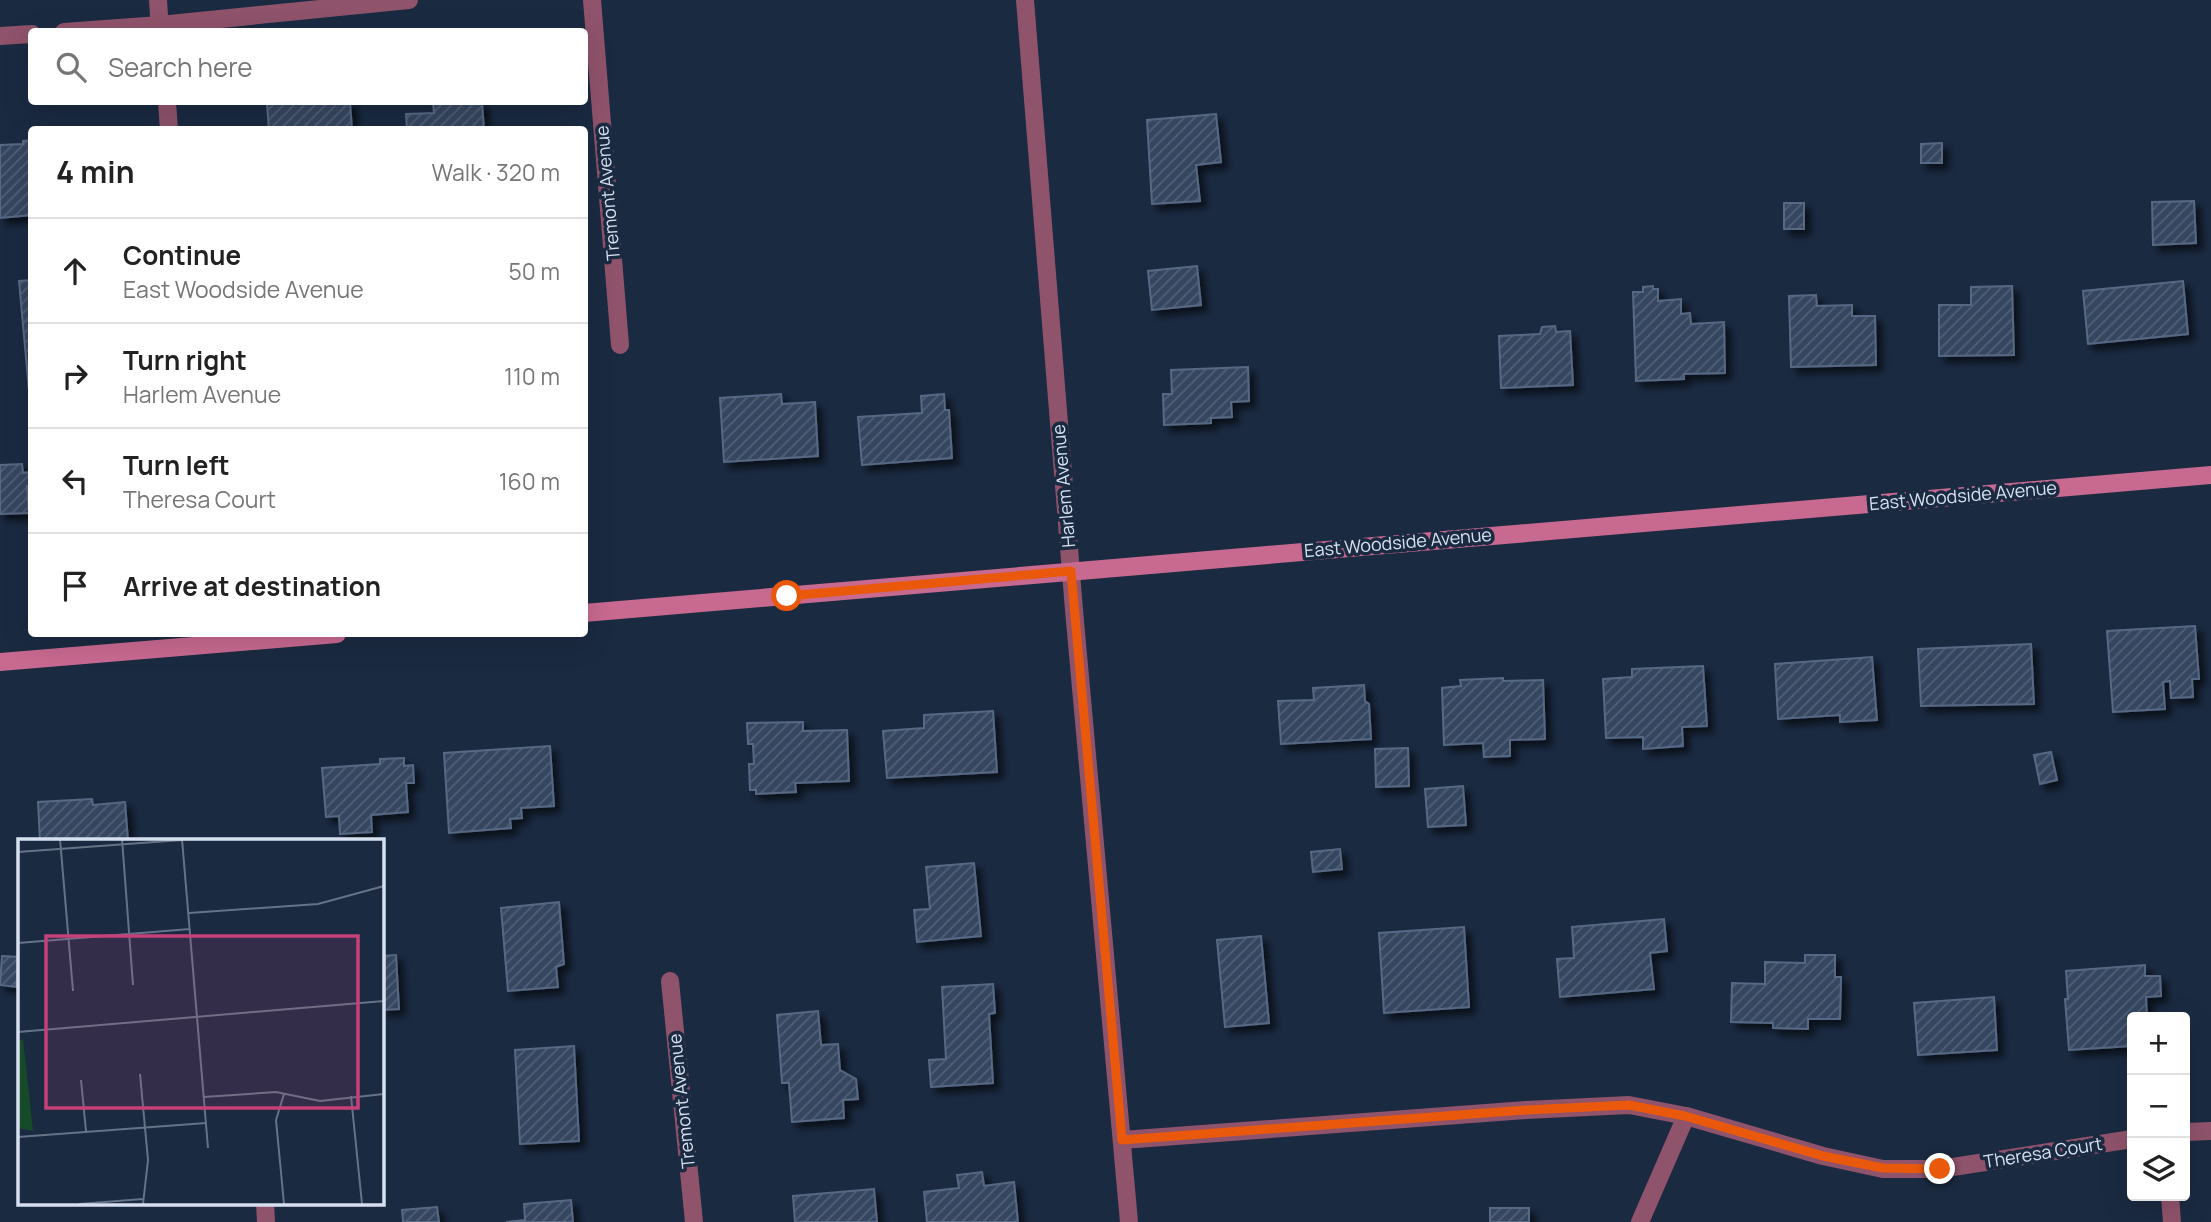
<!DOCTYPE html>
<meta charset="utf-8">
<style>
body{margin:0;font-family:Manrope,sans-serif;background:#f6f6f6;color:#222}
.controls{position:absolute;right:21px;bottom:21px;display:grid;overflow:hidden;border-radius:7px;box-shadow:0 7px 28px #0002}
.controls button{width:63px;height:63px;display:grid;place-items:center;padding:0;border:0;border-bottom:2px solid #e0e0e0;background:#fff;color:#222;font:35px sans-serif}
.stop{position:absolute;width:21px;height:21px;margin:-16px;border:5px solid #ea580c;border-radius:50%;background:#fff}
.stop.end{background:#ea580c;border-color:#fff;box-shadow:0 2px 7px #0008}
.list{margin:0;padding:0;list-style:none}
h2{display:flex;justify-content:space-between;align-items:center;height:91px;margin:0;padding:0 28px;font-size:30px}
h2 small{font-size:23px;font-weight:400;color:#767676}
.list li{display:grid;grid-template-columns:46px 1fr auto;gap:21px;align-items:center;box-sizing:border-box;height:105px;padding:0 28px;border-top:2px solid #e0e0e0}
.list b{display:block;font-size:26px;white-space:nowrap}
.list p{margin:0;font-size:23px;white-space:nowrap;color:#767676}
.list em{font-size:23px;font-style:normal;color:#767676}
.icon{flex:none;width:38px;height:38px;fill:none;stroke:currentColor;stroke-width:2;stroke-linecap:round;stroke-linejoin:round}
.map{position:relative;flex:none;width:2211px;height:1222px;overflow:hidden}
.search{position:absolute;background:#fff;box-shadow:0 7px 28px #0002;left:28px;top:28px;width:560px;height:77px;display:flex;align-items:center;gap:18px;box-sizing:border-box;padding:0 24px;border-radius:7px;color:#767676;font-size:26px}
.panel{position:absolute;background:#fff;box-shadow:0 7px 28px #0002;left:28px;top:126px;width:560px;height:511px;border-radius:7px}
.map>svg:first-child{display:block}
.building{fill:url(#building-hatch);stroke:#576984;stroke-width:2;filter:url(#shadow)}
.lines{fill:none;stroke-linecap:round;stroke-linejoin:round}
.street{stroke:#8f536b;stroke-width:18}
.secondary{stroke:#c86990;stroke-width:18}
.route{stroke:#ea580c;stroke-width:9}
.labels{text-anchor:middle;stroke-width:7;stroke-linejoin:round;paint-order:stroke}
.street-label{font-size:18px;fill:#d6e0ef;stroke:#1a2a41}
.inset-road{fill:none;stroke:#657387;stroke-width:2}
.view{fill:#c64079;fill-opacity:0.15;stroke:#c64079;stroke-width:3.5}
.inset-edge{fill:none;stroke:#d6e0ef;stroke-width:3.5}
</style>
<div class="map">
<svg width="2211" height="1222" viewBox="0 0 2211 1222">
<defs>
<pattern id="building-hatch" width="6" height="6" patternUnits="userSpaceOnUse" patternTransform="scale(1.75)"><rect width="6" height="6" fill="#364660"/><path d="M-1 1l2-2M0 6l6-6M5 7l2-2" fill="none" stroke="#526077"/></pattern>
<filter id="shadow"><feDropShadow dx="6" dy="6" stdDeviation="3.5" flood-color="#0009"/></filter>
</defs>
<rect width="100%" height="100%" fill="#1a2a41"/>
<g class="building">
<polygon points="309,102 350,102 352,130 269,130 267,104"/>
<polygon points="433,102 482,102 484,130 407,130 406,114 434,113"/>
<polygon points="1216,114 1221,162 1196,165 1200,201 1152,204 1147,120"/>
<polygon points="32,140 32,215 0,218 0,145 23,144 23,141"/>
<polygon points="1942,143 1942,163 1921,163 1921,144"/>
<polygon points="2194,201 2196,243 2153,245 2152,202"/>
<rect x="1784" y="203" width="20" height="26"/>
<polygon points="1197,266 1201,305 1152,310 1148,271"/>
<polygon points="32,280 32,391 29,391 19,281"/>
<polygon points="2183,281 2188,334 2088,344 2083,291"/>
<polygon points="1653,286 1653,289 1658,289 1658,301 1681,299 1681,314 1690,313 1691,324 1724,322 1725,373 1684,374 1684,379 1636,381 1633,292 1643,292 1643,287"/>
<polygon points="2012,286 2014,355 1939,356 1939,305 1971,305 1971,287"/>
<polygon points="1816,295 1817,306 1852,305 1852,316 1875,316 1876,365 1791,367 1789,296"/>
<polygon points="1555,326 1556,332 1570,331 1573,385 1501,388 1499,336 1540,334 1542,327"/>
<polygon points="1248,367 1249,401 1231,402 1232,417 1211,418 1211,423 1164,425 1163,394 1172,394 1171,370"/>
<polygon points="781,394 782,404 815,402 818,456 724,462 720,398"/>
<polygon points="944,394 945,410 949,410 952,458 862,465 858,417 922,413 921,396"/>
<polygon points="22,464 23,473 30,472 30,486 27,486 29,513 0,514 0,465"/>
<polygon points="2195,626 2199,679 2192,679 2193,697 2171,698 2170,681 2163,682 2165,709 2113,712 2107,631"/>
<polygon points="2031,644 2034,704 1921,706 1918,649"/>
<polygon points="1872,657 1877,720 1840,722 1840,715 1778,719 1775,664"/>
<polygon points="1703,666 1707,726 1682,727 1683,746 1643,749 1643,737 1606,738 1603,679 1632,677 1632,669"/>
<polygon points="1503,678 1503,681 1543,680 1545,739 1510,740 1510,756 1484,757 1483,743 1444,745 1442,688 1461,686 1460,680"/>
<polygon points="1364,685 1365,701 1369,704 1371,739 1281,744 1278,701 1314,700 1313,688"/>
<polygon points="993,711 997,772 887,778 883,731 924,728 924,715"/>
<polygon points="803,722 803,731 847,730 849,781 795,783 796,792 756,794 756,790 750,790 749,764 754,764 753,744 748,744 747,723"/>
<polygon points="550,746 554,806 521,808 522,818 510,819 511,828 449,833 444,753"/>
<polygon points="1408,748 1409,786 1376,787 1375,749"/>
<polygon points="2051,752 2057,780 2040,784 2034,755"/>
<polygon points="404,758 404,766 413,765 414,783 406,783 408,812 371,815 372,832 340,834 339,816 326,817 322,768 380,764 380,759"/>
<polygon points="1463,786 1466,825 1428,827 1425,789"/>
<polygon points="92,799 93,805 125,802 128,841 40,841 38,802"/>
<polygon points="1340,849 1342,869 1313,872 1311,852"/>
<polygon points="974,863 981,936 917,942 914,910 930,909 926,867"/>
<polygon points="559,902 564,964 556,967 558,987 508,991 501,908"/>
<polygon points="1664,919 1667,951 1650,953 1654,989 1560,997 1557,959 1574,958 1572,927"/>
<polygon points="1464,927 1469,1007 1384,1013 1379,933"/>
<polygon points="1261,936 1269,1023 1225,1027 1217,940"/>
<polygon points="396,955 399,1009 382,1010 382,956"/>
<polygon points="1805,955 1835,955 1835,977 1841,977 1840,1019 1808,1019 1808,1029 1773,1028 1773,1023 1731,1022 1732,983 1765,984 1765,962 1805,963"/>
<polygon points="2,956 19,957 16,987 0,985"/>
<polygon points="2145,965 2145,976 2160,976 2161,996 2146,997 2147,1017 2132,1017 2132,1046 2069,1050 2065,999 2068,999 2066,971"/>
<polygon points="993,984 995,1013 989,1014 993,1083 931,1087 929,1060 946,1059 942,987"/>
<polygon points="1994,997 1997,1050 1918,1055 1914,1003"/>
<polygon points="818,1011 821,1045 838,1044 840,1070 856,1079 858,1099 843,1100 844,1118 792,1122 789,1083 782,1083 777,1015"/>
<polygon points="574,1046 579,1141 520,1144 515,1050"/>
<polygon points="982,1172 984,1186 1014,1182 1018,1222 927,1222 924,1192 959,1188 957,1175"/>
<polygon points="874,1189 877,1222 795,1222 793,1196"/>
<polygon points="571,1200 573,1222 506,1222 525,1220 524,1204"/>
<polygon points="437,1207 439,1222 403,1222 402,1210"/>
<rect x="1490" y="1208" width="39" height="14"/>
</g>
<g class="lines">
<g class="street">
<polyline points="158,0 160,32"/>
<polyline points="592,0 620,345"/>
<polyline points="1025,0 1074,610 1129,1222"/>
<polyline points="64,32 160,25 409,0"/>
<polyline points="0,36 32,34"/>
<polyline points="167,102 169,130"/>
<polyline points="670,981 694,1222"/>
<polyline points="2185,1132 2211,1131"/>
<polyline points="1122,1140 1526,1110 1629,1105 1686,1116 1823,1156 1883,1169 1940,1169 2132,1139"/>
<polyline points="2170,1196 2172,1222"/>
<polyline points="265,1203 266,1222"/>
<polyline points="1640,1222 1686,1116"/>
</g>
<g class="secondary">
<polyline points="584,613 2211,475"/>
<polyline points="0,662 337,634"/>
</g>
</g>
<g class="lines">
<polyline class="route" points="787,596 1071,571 1122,1140 1526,1110 1629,1105 1685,1116 1823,1156 1883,1168 1940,1169"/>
</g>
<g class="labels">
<g class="street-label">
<text transform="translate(608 193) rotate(-95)" y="6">Tremont Avenue</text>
<text transform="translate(1064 486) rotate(-95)" y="6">Harlem Avenue</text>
<text transform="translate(1963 496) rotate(-5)" y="6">East Woodside Avenue</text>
<text transform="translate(1398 543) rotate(-5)" y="6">East Woodside Avenue</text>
<text transform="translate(682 1101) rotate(-96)" y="6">Tremont Avenue</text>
<text transform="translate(2043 1153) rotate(-9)" y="6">Theresa Court</text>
</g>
</g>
<g transform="translate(18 839)">
<rect width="366" height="366" fill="#1a2a41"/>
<path d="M5,200l10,92 -15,-3v-87z" fill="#164b29"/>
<path class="inset-road" d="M42,0l13,152M104,0l11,146M164,0l26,309M0,13l164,-12M171,74l129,-9 66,-18M0,104l172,-14M0,193l366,-31M122,235l8,86 -5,44M63,241l5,51M266,255l-8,26 8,84M333,257l11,108M186,258l72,-5 44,9 64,-7M0,298l188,-14M61,365l64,-5"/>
<path class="view" d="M28,97h312v172h-312z"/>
<rect width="366" height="366" class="inset-edge"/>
</g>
</svg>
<div class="controls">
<button>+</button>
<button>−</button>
<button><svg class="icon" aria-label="layers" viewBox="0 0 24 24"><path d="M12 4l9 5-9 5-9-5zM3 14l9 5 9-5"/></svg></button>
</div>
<div class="stop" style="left:787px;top:596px"></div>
<div class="stop end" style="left:1940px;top:1169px"></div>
<div class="search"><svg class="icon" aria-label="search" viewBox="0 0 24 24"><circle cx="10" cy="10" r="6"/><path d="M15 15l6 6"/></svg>Search here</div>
<section class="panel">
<h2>4 min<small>Walk · 320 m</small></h2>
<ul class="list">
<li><svg class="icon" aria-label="ahead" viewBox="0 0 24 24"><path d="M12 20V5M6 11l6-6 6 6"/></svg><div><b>Continue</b><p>East Woodside Avenue</p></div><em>50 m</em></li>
<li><svg class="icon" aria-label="right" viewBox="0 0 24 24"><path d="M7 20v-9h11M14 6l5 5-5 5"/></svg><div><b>Turn right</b><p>Harlem Avenue</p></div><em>110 m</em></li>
<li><svg class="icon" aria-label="left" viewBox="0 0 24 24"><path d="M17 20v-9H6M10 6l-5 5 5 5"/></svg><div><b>Turn left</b><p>Theresa Court</p></div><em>160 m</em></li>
<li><svg class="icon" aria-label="arrive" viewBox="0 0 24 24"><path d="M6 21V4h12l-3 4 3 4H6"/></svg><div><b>Arrive at destination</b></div></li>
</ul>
</section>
</div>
